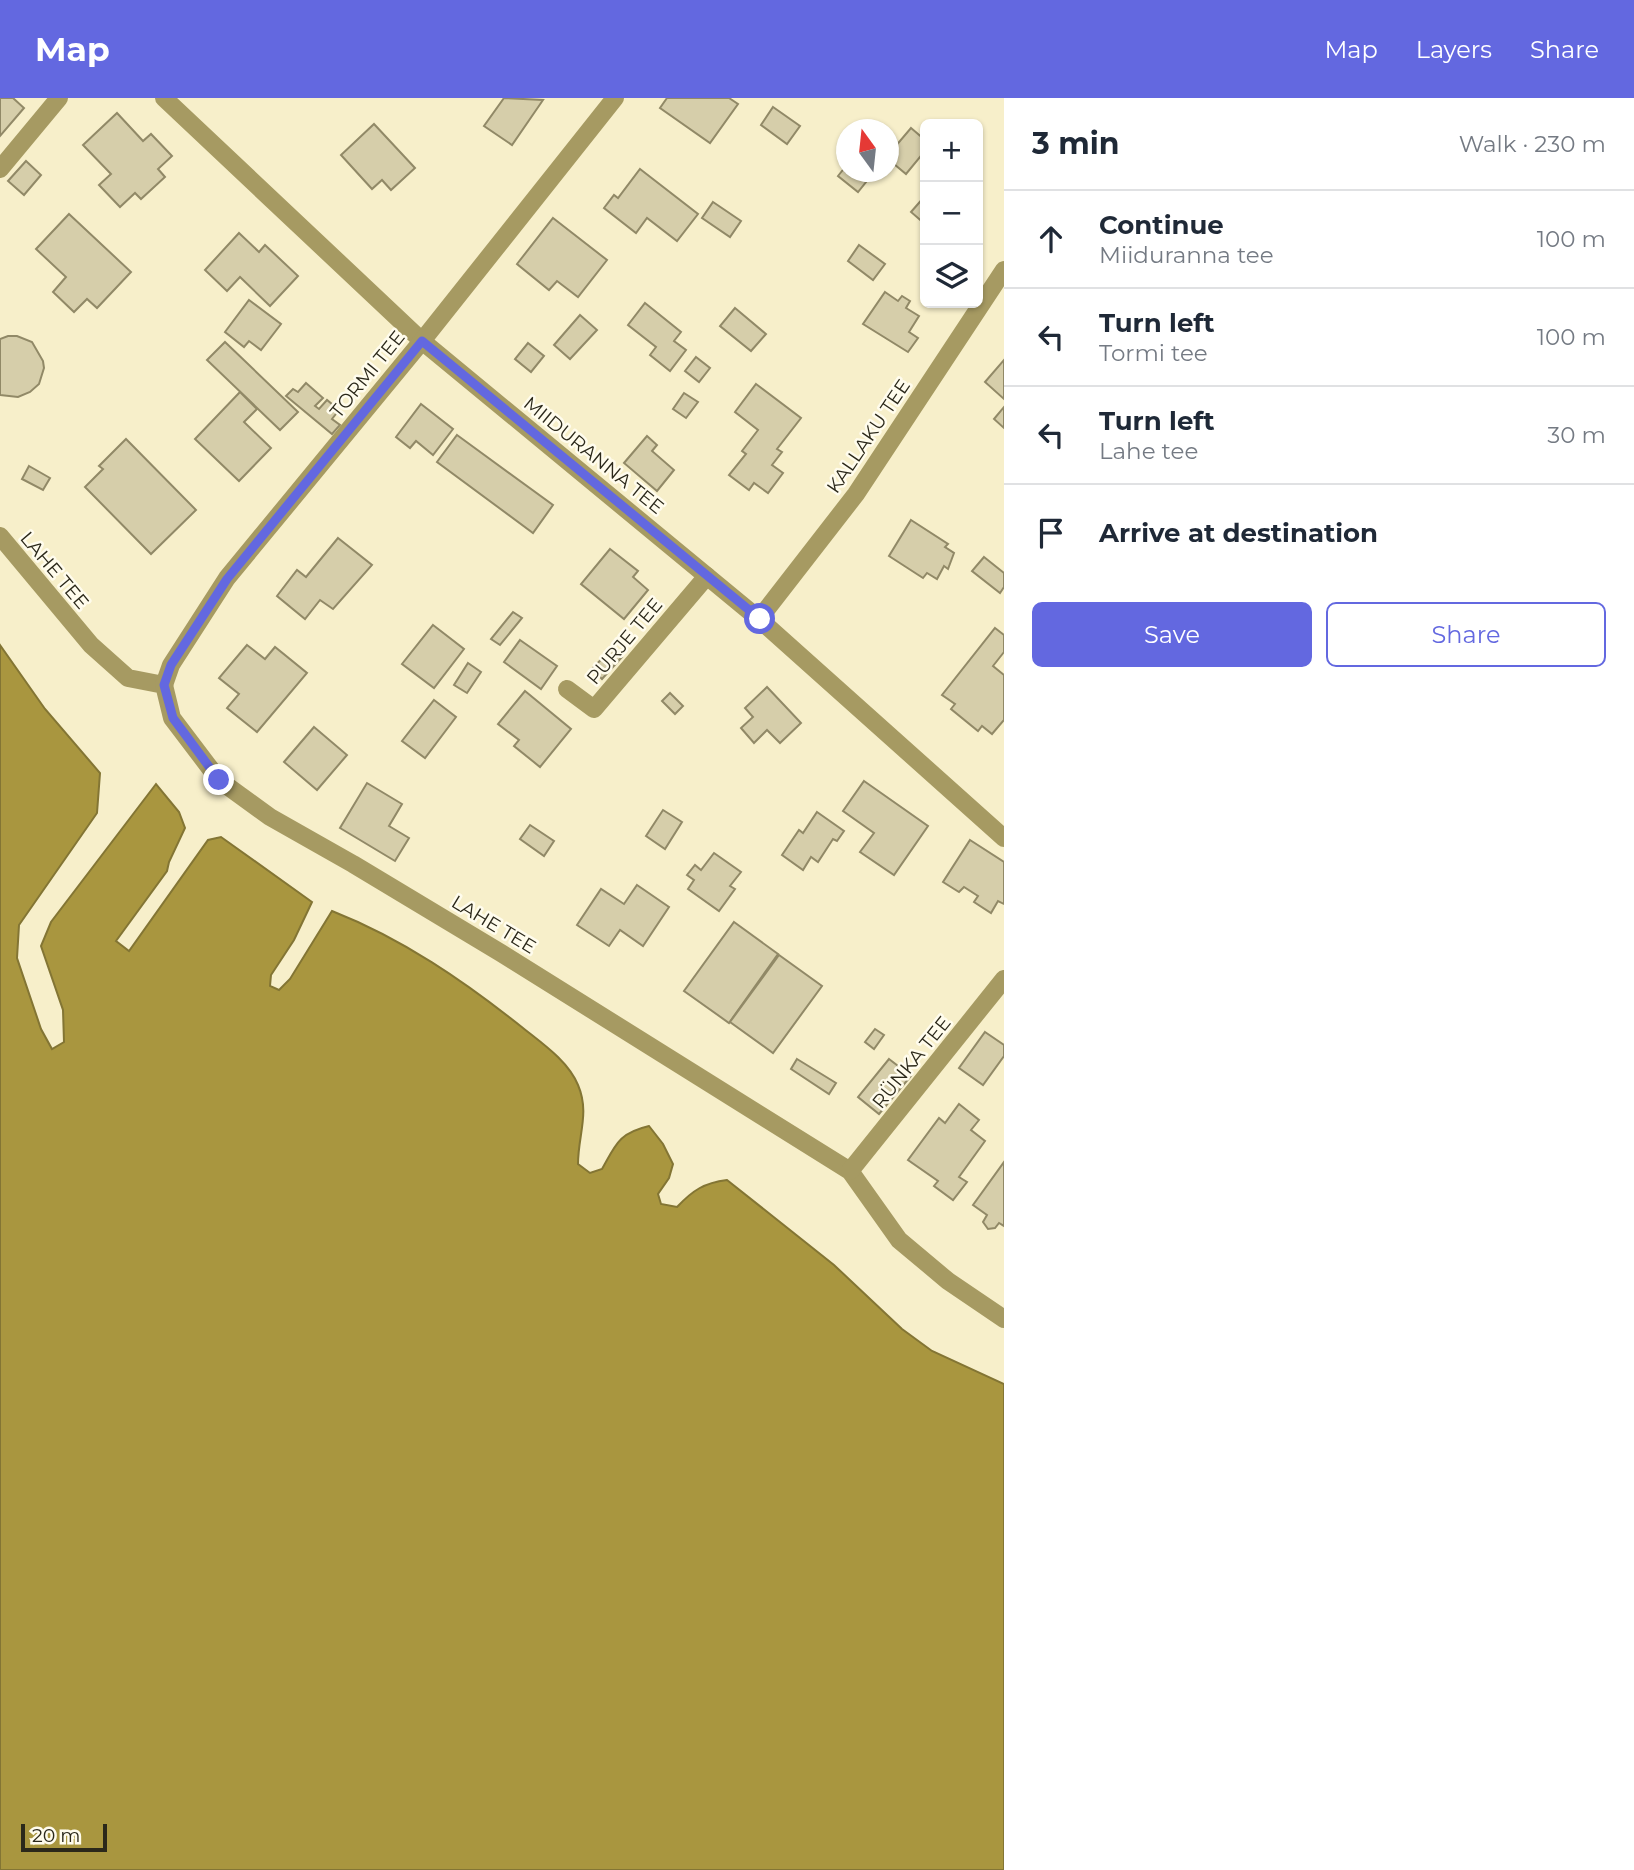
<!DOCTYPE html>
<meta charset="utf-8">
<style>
body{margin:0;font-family:Montserrat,sans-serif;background:#f2f2f3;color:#1f2937}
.controls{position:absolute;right:21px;top:21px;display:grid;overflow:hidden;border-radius:10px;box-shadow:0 2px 5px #0004}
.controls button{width:63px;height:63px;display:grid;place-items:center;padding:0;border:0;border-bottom:2px solid #e0e1e3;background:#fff;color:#1f2937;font:35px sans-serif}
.compass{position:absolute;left:836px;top:21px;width:63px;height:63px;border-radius:50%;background:#fff;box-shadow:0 2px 5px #0004;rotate:345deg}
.scale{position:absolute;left:21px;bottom:18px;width:86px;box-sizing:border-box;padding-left:7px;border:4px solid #2b281a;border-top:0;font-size:19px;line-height:24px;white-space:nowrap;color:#2b281a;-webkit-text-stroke:5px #fffced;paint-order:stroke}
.stop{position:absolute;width:21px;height:21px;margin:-16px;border:5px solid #6368e0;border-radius:50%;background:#fff}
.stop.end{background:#6368e0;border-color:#fff;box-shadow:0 2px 7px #0008}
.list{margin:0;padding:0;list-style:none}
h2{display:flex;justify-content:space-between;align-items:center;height:91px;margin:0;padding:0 28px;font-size:30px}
h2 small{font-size:23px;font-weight:400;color:#747a83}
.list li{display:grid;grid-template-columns:46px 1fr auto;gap:21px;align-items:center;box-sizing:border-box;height:98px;padding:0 28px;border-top:2px solid #e0e1e3}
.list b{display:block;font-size:26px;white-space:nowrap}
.list p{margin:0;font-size:23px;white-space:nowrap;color:#747a83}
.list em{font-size:23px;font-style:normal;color:#747a83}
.actions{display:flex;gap:14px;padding:21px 28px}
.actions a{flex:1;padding:16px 0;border:2px solid #6368e0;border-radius:10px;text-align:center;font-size:24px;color:#6368e0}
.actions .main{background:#6368e0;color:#fff}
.icon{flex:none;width:38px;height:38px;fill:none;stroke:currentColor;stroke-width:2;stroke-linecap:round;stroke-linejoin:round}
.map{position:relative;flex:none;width:1004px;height:1772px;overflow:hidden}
header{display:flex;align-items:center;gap:42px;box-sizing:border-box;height:98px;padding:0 35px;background:#6368e0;color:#fff}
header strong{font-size:33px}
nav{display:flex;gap:38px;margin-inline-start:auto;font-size:24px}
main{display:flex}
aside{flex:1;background:#fff}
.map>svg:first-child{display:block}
.water{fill:#a9963f;stroke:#837534;stroke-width:2}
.building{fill:#d6ceaa;stroke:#918967;stroke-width:2}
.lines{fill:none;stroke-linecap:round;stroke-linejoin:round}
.street{stroke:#a69a62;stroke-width:18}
.route{stroke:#6368e0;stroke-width:9}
.labels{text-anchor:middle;stroke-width:5;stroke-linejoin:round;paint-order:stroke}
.street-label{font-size:19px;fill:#2b281a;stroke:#fffced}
</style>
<header>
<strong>Map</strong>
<nav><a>Map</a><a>Layers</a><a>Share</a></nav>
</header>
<main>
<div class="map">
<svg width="1004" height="1772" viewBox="0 0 1004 1772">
<rect width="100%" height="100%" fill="#f7efca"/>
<path class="water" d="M0,547l45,64 55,64 -3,40 -78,112 -2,33 24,71 11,20 12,-7 -1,-32 -22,-64 10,-24 105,-138 23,28 6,16 -16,34 -2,9 -51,70 13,10 79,-111 13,-3 91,65 -18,38 -23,35 -1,11 9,4 11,-11 42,-68c71,28 132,70 191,117 20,16 45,33 55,57 12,28 0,50 0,79l12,9 12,-4c14,-25 17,-36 47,-43l14,18 10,20 -4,14 -11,16 3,10 16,3c16,-17 27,-24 50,-27l107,85 68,64 30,22 72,33v486h-1004z"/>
<g class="building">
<polygon points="0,0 13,0 24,10 0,38"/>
<polygon points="504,0 543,2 512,47 484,28"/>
<polygon points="667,0 729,0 738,6 710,45 660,10"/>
<polygon points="773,9 800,28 787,46 761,27"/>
<polygon points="117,15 143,43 151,36 172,58 158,71 165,79 141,101 135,95 120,109 99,87 111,76 83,47"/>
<polygon points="374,26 415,70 391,92 382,82 372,91 341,57"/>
<polygon points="911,30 925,42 925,53 906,76 888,61 888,57"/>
<polygon points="26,63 41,77 24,97 8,83"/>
<polygon points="846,68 846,74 874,74 858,94 838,78"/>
<polygon points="640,71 698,116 677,143 647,120 636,135 604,110 614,97 618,100"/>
<polygon points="925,98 925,126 911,114"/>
<polygon points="713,104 741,123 730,139 702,120"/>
<polygon points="69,116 131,174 97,210 87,201 74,214 53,194 66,179 36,151"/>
<polygon points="553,120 607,162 578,199 557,183 549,192 517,166"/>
<polygon points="239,135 259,154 265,147 298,178 270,208 240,179 227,193 205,172"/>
<polygon points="859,147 885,166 873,182 848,163"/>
<polygon points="885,194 898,203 902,198 910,203 906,210 919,218 909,234 918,240 908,254 863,226"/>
<polygon points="249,202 281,226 261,252 249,243 244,249 225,234"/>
<polygon points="645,205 681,234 674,243 686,252 670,273 650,257 656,249 628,227"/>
<polygon points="735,210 766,236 751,253 720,228"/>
<polygon points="580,217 597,232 570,261 554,247"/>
<polygon points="8,238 17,238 32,244 43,263 44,270 39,286 30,294 18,299 0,297 0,241"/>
<polygon points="225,244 298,314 280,332 207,262"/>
<polygon points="528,245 544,258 531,274 515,261"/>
<polygon points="696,259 710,270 699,284 685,273"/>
<polygon points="1004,262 1004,301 985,284"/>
<polygon points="306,285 323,300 315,308 319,311 327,302 339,312 332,321 340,327 332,336 286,298 293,291 298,294"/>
<polygon points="756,286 801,320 777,351 782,354 772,367 783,375 768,395 754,385 749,392 729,377 746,356 742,353 758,332 735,314"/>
<polygon points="240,294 257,311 244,324 271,350 239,383 195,341"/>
<polygon points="684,295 698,304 686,320 673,311"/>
<polygon points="421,306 453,331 433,357 416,343 410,350 396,339"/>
<polygon points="1004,309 1004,330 994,321"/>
<polygon points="457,337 553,407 533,435 437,364"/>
<polygon points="647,338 657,347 652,353 674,372 657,393 624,365"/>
<polygon points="126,341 196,412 151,456 85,389 103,371 99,368"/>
<polygon points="29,368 50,380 43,392 22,381"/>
<polygon points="911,422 948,446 945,449 954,455 948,471 944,468 937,481 927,475 923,480 889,458"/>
<polygon points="338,440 372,467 333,511 320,502 305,521 277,498 297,472 306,479"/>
<polygon points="610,451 638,473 633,479 648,492 624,521 581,486"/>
<polygon points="984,459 1004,475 1004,489 1000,495 972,473"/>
<polygon points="513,514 522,520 500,547 491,541"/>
<polygon points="433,527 464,551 434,590 402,566"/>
<polygon points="995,530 1004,537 1004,554 993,568 1004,577 1004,622 992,636 982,628 978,633 951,611 955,606 942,597"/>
<polygon points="520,542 557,568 541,591 504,564"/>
<polygon points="247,547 265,561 275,549 307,575 257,634 227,610 239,596 219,580"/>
<polygon points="612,550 622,559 602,581 592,571"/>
<polygon points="468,565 481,574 467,595 454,587"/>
<polygon points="767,589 801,625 780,645 767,632 754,645 741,630 753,619 745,610"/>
<polygon points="525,593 571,631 540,669 514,648 519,642 498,626"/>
<polygon points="670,595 683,608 675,616 662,603"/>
<polygon points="434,602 456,619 425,660 402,643"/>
<polygon points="314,629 347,657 317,692 284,664"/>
<polygon points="864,683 928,728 894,777 860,754 874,735 843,713"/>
<polygon points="367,685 402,706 389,728 409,740 395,763 340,730"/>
<polygon points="663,712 682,724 665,751 646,738"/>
<polygon points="817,714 844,733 837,743 833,741 818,764 811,759 803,772 782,757 799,732 803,735"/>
<polygon points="530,727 554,743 544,758 520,741"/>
<polygon points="970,742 1004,764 1004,806 998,803 991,815 974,804 978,798 964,789 959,794 943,784"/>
<polygon points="714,755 741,774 730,788 735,791 719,813 688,791 694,782 687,777 695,767 701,772"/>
<polygon points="637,787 669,809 643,848 620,832 609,848 577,827 601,791 624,806"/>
<polygon points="734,824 778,856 729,925 684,893"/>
<polygon points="779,857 822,888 773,955 730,924"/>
<polygon points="875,931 884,937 874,951 865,944"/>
<polygon points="985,934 1004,947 1004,958 983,987 959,970"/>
<polygon points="797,961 836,985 829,996 791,971"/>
<polygon points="889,961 911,978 879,1016 858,999"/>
<polygon points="959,1006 979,1022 971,1032 985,1043 959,1079 967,1084 953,1102 934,1088 938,1083 908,1062 939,1020 945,1025"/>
<polygon points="1004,1064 1004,1128 999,1125 995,1130 988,1131 983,1124 987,1117 973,1107"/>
</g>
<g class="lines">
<g class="street">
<polyline points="164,0 422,243 759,521 1004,740"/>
<polyline points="0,71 59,0"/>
<polyline points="0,438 91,547 128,580 164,587 172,620 219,682 270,719 353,766 501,855 850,1073 899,1142 948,1183 1004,1221"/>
<polyline points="759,521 856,396 1004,172"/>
<polyline points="164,587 171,567 227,480 422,243 615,0"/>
<polyline points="567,591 594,611 707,478"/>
<polyline points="850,1073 1004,881"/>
</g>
</g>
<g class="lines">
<polyline class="route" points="219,682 173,620 164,587 171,567 227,481 422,243 760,521"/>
</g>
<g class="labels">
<g class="street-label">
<text transform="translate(367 276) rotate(-51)" y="7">TORMI TEE</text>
<text transform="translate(868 338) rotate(-56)" y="7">KALLAKU TEE</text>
<text transform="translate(594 357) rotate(39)" y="7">MIIDURANNA TEE</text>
<text transform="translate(55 472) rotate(50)" y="7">LAHE TEE</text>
<text transform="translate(624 543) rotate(-50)" y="7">PURJE TEE</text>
<text transform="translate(494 826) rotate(31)" y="7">LAHE TEE</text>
<text transform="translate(911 964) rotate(-51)" y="7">RÜNKA TEE</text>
</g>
</g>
</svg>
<div class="controls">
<button>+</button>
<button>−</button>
<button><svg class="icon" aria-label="layers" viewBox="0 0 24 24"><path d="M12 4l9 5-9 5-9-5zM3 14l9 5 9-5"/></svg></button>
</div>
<svg class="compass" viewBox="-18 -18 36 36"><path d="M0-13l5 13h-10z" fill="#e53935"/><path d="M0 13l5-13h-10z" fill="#747a83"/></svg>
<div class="scale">20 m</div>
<div class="stop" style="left:760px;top:521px"></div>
<div class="stop end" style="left:219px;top:682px"></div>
</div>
<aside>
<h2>3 min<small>Walk · 230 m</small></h2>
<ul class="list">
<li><svg class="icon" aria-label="ahead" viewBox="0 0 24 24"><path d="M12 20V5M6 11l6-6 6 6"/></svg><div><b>Continue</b><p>Miiduranna tee</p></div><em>100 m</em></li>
<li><svg class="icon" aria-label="left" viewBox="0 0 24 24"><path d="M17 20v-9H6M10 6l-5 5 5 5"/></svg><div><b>Turn left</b><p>Tormi tee</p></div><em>100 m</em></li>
<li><svg class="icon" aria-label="left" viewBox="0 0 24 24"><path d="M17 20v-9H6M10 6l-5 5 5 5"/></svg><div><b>Turn left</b><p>Lahe tee</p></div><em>30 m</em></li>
<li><svg class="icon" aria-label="arrive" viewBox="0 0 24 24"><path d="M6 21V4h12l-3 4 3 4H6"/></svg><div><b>Arrive at destination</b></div></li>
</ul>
<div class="actions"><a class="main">Save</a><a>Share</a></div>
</aside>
</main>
